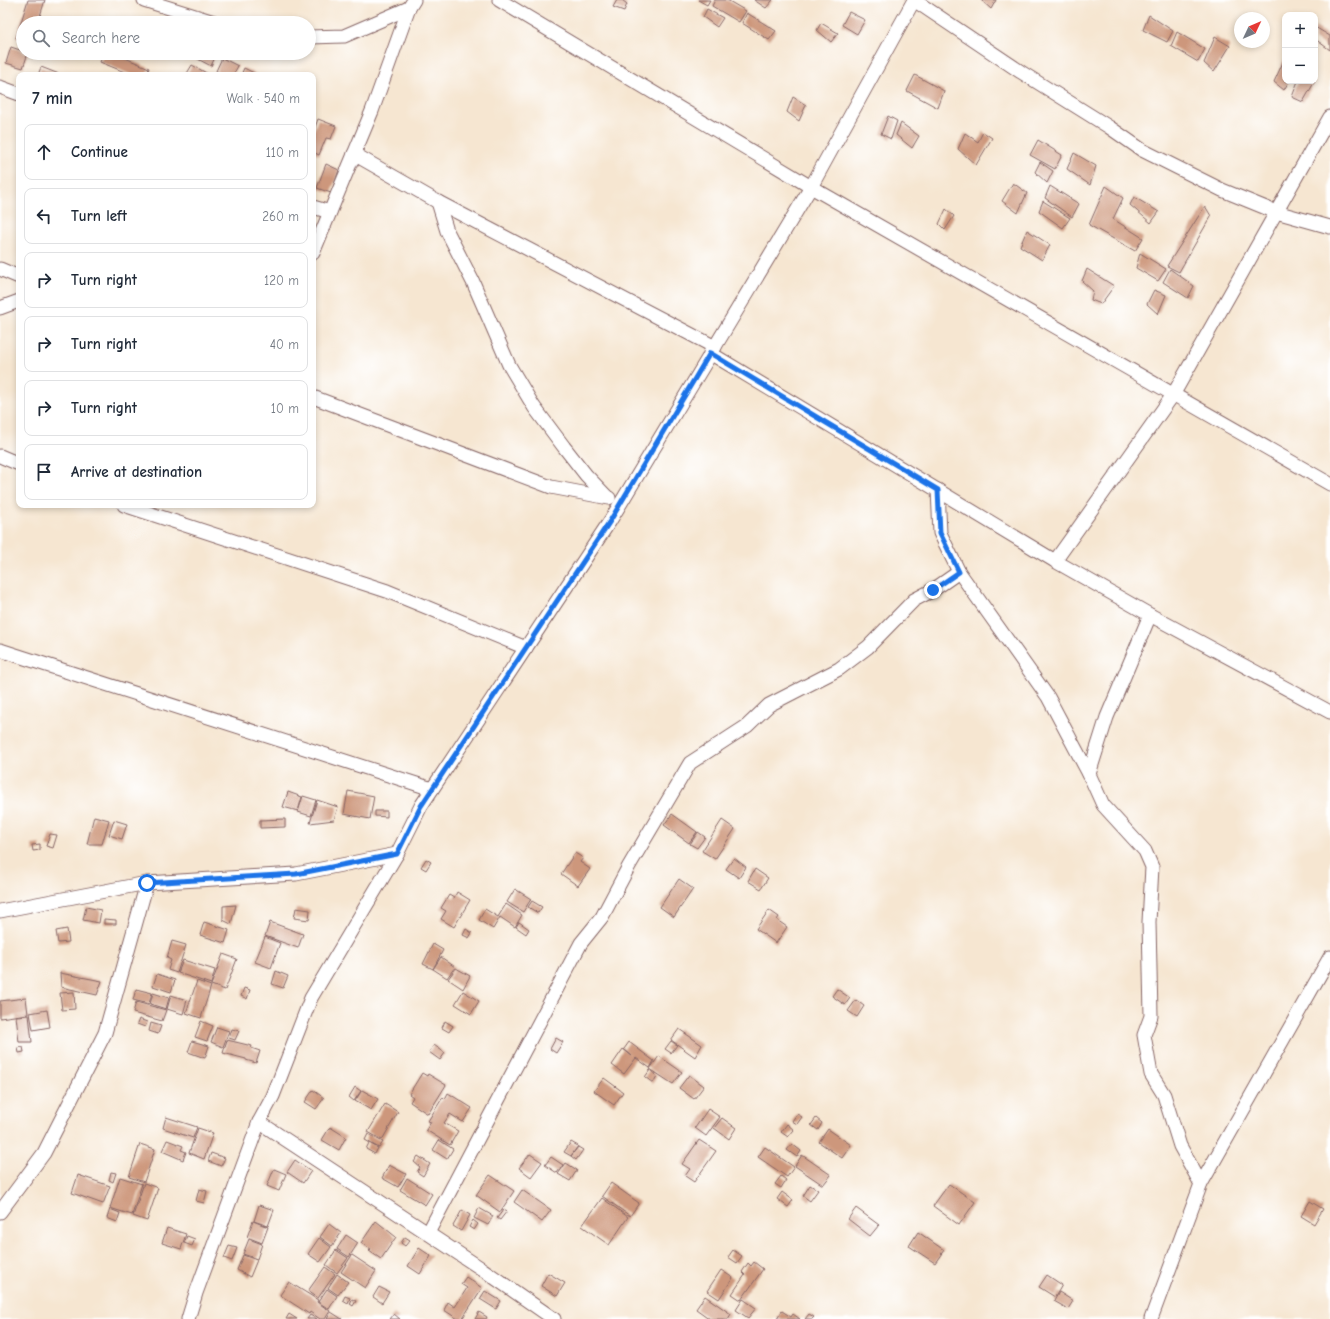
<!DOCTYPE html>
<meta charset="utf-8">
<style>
body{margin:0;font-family:"Comic Neue",sans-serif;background:#f2f2f3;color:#1f2937}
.controls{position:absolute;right:12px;top:12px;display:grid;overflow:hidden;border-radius:8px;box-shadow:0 2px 6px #0003}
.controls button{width:36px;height:36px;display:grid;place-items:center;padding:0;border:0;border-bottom:1px solid #e0e1e3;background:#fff;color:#1f2937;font:20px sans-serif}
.compass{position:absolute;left:1234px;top:12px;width:36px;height:36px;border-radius:50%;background:#fff;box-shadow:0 2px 6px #0003;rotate:46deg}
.stop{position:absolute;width:12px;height:12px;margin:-9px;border:3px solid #1a73e8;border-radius:50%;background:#fff}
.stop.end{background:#1a73e8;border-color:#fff;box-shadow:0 1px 4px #0008}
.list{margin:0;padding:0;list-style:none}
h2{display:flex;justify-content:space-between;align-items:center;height:52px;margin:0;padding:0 16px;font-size:17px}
h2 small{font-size:13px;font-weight:400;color:#747a83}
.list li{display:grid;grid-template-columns:26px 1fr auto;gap:12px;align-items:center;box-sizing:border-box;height:56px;margin:0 8px 8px;padding:0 8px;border:1px solid #e0e1e3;border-radius:8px}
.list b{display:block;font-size:15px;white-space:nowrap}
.list em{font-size:13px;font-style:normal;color:#747a83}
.icon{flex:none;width:22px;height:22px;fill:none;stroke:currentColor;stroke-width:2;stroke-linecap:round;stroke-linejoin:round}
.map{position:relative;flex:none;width:1330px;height:1319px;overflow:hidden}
.search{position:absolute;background:#fff;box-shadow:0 2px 6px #0003;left:16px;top:16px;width:300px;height:44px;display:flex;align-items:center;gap:10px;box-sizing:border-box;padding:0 14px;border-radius:22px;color:#747a83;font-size:15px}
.panel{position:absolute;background:#fff;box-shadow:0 2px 6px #0003;left:16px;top:72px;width:300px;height:436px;border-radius:8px}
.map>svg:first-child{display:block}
.building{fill:#cd977c}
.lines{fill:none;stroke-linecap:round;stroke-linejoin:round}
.street-casing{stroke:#866565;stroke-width:15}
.street{stroke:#fff;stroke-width:13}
.route{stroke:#1a73e8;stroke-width:5}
</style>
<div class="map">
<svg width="1330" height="1319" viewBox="0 0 1330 1319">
<rect width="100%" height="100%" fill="#fff"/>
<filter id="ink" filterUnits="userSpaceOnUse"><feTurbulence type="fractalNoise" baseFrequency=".025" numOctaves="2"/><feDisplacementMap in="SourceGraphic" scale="8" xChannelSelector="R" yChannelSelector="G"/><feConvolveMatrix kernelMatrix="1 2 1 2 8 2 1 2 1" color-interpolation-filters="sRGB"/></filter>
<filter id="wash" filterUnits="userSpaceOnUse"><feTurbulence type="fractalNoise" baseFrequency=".012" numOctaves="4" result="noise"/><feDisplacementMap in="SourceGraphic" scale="16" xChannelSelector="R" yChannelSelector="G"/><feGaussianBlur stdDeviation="0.9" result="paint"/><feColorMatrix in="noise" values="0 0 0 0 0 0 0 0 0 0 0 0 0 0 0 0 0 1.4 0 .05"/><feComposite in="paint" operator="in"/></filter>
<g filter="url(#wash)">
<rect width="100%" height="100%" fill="#f6e6d1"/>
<g id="blocks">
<g class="building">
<polygon points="28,0 45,0 40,16 61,23 23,23 23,40 16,38"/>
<polygon points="617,0 622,0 627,4 624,11 613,7"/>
<polygon points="698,0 710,0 707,5"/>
<polygon points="715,0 727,0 746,11 739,22 712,6"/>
<polygon points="754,0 773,0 766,8"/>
<polygon points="981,0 996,0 991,9"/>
<polygon points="707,9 723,18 717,27 703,17"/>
<polygon points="849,12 865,20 857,34 842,25"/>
<polygon points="747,13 776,31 769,40 742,23"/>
<polygon points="1149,15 1173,31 1167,42 1143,30"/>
<polygon points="821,23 838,33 831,42 817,30"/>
<polygon points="1315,27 1330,36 1330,50 1315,39"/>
<polygon points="1177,32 1205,49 1198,62 1171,46"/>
<polygon points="1215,37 1230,46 1214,72 1204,63"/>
<polygon points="11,47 23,51 23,53 28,53 23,68 6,63"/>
<polygon points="104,53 119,53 118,55 149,68 147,75 132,75 100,62"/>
<polygon points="196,53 212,53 216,55 211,66 194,57"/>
<polygon points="222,58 238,66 233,75 224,75 216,71"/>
<polygon points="1284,60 1285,61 1285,81 1289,81 1284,90 1274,82"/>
<polygon points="192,65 210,75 186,75"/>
<polygon points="41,67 59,74 59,75 38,75"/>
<polygon points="244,68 258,75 241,75"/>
<polygon points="915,75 944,91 938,108 907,91"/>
<polygon points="1298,81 1315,81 1303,102 1292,97"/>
<polygon points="793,97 806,105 799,121 787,112"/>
<polygon points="888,116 897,121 891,139 881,134"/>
<polygon points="318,119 336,126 331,139 326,138 319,155 313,152 313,133"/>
<polygon points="901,123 919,136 912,148 896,135"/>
<polygon points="983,132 992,138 976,165 958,149 965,133 978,142"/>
<polygon points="1038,140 1062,155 1055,169 1030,155"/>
<polygon points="1074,153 1096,166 1090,185 1067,169"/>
<polygon points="1040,162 1053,171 1047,183 1035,172"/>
<polygon points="326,164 339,170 331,193 317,188"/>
<polygon points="1013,183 1027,193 1018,213 1002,201"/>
<polygon points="1050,186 1079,204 1072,217 1045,198"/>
<polygon points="1106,186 1123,198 1113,219 1143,238 1135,251 1089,225"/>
<polygon points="1134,197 1159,212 1151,223 1130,205"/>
<polygon points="1043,201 1070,218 1063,228 1039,211"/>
<polygon points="1205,206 1211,216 1179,272 1167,266"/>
<polygon points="946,209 954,216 945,230 939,224"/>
<polygon points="1027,230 1050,245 1042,260 1020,246"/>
<polygon points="1140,253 1166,269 1158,281 1136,268"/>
<polygon points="1087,269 1114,286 1101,304 1091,300 1093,291 1082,281"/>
<polygon points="1170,269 1194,286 1188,298 1163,282"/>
<polygon points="1154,290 1166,295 1158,314 1147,304"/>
<polygon points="348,791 374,796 370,819 344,814"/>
<polygon points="288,792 302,797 298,811 283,807"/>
<polygon points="303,796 316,800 311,816 298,812"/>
<polygon points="317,800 338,807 334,820 310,823"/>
<polygon points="375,811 387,811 387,817 375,816"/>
<polygon points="672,814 697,832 689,843 664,825"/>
<polygon points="94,816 109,820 102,844 87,844"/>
<polygon points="285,819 285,827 260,828 260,820"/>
<polygon points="114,820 127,824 122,839 109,835"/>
<polygon points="722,820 735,829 715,859 702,851"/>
<polygon points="698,832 705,837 697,848 690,844"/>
<polygon points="50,834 57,835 53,848 46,846"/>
<polygon points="40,844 40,850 33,851 32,845"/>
<polygon points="575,853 583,858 580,862 590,869 578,886 561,874"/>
<polygon points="734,858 746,867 739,878 726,869"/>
<polygon points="426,859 431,862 426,870 421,867"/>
<polygon points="755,869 768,878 761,889 748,881"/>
<polygon points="679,879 693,889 674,917 660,907"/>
<polygon points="515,889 531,899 523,912 507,902"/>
<polygon points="457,892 470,900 454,927 441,919 446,911 441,908 449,895 454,898"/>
<polygon points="532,901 542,907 538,913 528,907"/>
<polygon points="506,904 522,915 515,927 500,917 493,929 479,920 485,909 498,917"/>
<polygon points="236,905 231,924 223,920 223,906"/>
<polygon points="86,907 101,910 99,923 83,920"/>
<polygon points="296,908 310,910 309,920 294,918"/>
<polygon points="769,910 779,917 777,920 787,927 776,943 756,929"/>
<polygon points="104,919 116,920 116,924 104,924"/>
<polygon points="204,922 229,930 225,943 200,935"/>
<polygon points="270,922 303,934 298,948 265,936"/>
<polygon points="519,922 529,929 526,934 516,927"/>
<polygon points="67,929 69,942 58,943 56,931"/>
<polygon points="466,929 472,933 469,938 463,935"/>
<polygon points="265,937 280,943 271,968 255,962"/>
<polygon points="172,941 186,945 177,973 168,970 171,960 167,958"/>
<polygon points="433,944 443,950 433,969 423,964"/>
<polygon points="223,954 237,959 225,990 211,985"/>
<polygon points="441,957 455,967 447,978 433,969"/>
<polygon points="183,960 215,970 211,984 178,973"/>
<polygon points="456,968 470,976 463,989 448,979"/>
<polygon points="276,971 288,976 283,988 272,984"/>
<polygon points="60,973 102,981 97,995 61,987"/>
<polygon points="157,974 175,980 171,992 153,986"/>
<polygon points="197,981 211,986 201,1018 186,1013"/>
<polygon points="244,988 250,990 247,999 241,996"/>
<polygon points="136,989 152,993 149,1004 133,1000"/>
<polygon points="837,989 850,998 845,1005 832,996"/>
<polygon points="463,991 479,1001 471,1014 455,1004"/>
<polygon points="74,992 75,1009 62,1010 60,993"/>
<polygon points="153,993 169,998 166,1009 150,1004"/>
<polygon points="171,995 187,1000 183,1014 167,1009"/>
<polygon points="26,998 28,1014 0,1018 0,1001"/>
<polygon points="856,1000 864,1006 857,1017 848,1011"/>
<polygon points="136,1002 166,1010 162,1021 133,1013"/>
<polygon points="47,1010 50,1027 33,1030 30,1013"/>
<polygon points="29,1015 32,1042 19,1042 16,1016"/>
<polygon points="139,1019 147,1022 145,1027 137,1024"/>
<polygon points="201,1021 213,1026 207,1041 195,1037"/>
<polygon points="445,1021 453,1026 449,1032 442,1028"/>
<polygon points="151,1023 161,1026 158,1034 149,1031"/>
<polygon points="217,1027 229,1031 223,1047 211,1042"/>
<polygon points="232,1029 239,1031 235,1040 229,1038"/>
<polygon points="679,1029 702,1045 695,1057 671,1040"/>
<polygon points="556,1038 563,1042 556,1053 550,1049"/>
<polygon points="227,1040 252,1046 251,1048 260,1051 256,1063 246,1060 246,1059 223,1053"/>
<polygon points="192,1041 209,1046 205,1058 188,1052"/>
<polygon points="671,1041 677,1045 671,1053 665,1049"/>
<polygon points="629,1042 654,1061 650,1068 636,1058 624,1074 612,1065 623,1049 632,1056 624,1049"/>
<polygon points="434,1045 445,1053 440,1060 429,1052"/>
<polygon points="23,1047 24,1052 19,1053 18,1048"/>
<polygon points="659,1056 682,1072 673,1084 650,1069"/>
<polygon points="650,1070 657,1076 653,1083 645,1077"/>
<polygon points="422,1073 427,1076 428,1074 446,1085 428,1114 410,1102 413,1097 409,1094"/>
<polygon points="689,1075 704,1086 694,1099 679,1088"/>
<polygon points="604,1078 623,1092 614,1105 594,1091"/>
<polygon points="355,1087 361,1091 354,1101 349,1097"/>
<polygon points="313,1090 324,1098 316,1109 305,1102"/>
<polygon points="362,1090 378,1099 371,1110 355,1101"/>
<polygon points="448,1093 472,1108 463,1122 450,1114 444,1123 458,1131 450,1145 426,1130 431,1122 428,1121 443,1097 445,1099"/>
<polygon points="385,1104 398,1112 382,1140 368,1132"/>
<polygon points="708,1109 720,1117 706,1136 695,1128"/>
<polygon points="797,1114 802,1117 797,1124 792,1121"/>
<polygon points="166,1117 197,1127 193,1138 163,1128"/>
<polygon points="722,1118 736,1128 729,1139 714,1128"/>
<polygon points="816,1118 822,1123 818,1130 811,1125"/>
<polygon points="787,1124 794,1130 788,1137 781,1132"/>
<polygon points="330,1127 346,1137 339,1150 322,1140"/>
<polygon points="198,1128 213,1133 204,1159 189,1153"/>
<polygon points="828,1129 851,1145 842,1158 819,1142"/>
<polygon points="368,1134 383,1142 379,1148 365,1140"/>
<polygon points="167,1140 183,1146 181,1150 186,1152 183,1160 162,1151"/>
<polygon points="439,1140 453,1149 447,1159 433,1150"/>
<polygon points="699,1140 716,1151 694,1182 685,1176 690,1169 682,1164"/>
<polygon points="571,1142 578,1146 571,1156 564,1152"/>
<polygon points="369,1143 378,1148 375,1154 366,1149"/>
<polygon points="140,1144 155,1149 144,1182 129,1177"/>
<polygon points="792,1144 801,1151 797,1157 787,1150"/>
<polygon points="578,1147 583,1150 576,1160 571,1156"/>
<polygon points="765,1147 794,1167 787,1177 758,1157"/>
<polygon points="211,1153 225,1158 221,1166 208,1161"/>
<polygon points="530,1154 542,1162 531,1177 519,1168"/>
<polygon points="802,1155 831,1175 823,1185 795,1166"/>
<polygon points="418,1156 430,1164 423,1176 417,1172 420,1167 414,1162"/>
<polygon points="551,1157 563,1165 557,1173 545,1165"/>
<polygon points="295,1160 311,1171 303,1183 287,1172"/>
<polygon points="566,1163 577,1170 570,1181 558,1174"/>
<polygon points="389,1165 406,1174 398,1187 382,1178"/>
<polygon points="274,1169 286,1174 279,1191 267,1186"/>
<polygon points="111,1172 116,1173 113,1182 109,1180"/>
<polygon points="78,1175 110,1186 103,1204 72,1193"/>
<polygon points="490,1175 514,1191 500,1212 476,1195"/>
<polygon points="781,1176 786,1180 781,1188 775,1184"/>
<polygon points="120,1177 142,1184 132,1215 110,1208"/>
<polygon points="407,1178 432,1194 425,1205 400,1190"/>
<polygon points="144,1183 158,1188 147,1221 133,1216"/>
<polygon points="611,1183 639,1203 630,1216 602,1196"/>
<polygon points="949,1184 975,1202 959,1225 933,1206"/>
<polygon points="810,1185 818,1190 810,1201 803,1196"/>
<polygon points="199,1189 207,1191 204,1203 196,1201"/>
<polygon points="522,1190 551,1210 542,1222 514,1202"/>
<polygon points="782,1192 793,1200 788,1207 777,1199"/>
<polygon points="602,1198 628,1217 609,1245 582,1226"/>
<polygon points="1310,1201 1323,1209 1314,1224 1301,1216"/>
<polygon points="259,1205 274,1210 268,1226 254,1221"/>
<polygon points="479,1208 493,1216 488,1225 474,1218"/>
<polygon points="856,1208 879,1225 870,1236 848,1219"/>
<polygon points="110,1209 120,1213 117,1222 107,1218"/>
<polygon points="504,1209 507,1211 500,1220 497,1218"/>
<polygon points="462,1210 470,1215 461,1231 453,1226"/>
<polygon points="473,1220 478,1224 474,1230 469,1227"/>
<polygon points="253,1221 268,1227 262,1243 247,1237"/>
<polygon points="376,1221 396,1237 381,1259 369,1251 371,1249 361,1243"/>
<polygon points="329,1224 341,1233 332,1246 320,1237"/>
<polygon points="167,1228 186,1234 181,1249 162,1243"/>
<polygon points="918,1232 944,1250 935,1263 909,1246"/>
<polygon points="346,1235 358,1243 349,1257 337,1249"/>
<polygon points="187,1236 195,1239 192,1246 184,1243"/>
<polygon points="405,1237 410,1240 405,1246 401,1243"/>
<polygon points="319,1238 331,1247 320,1262 308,1254"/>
<polygon points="249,1239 262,1244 257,1259 243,1254"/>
<polygon points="229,1246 237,1248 232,1261 224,1258"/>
<polygon points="419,1248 431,1256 420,1274 408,1266"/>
<polygon points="336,1250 348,1258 337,1273 326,1265"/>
<polygon points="733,1250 742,1256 737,1263 728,1257"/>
<polygon points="243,1255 257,1260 250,1277 237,1270"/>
<polygon points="352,1255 376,1271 365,1288 341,1272"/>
<polygon points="754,1262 763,1269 741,1300 732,1294 745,1275 742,1272 748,1263 751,1266"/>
<polygon points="325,1267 335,1274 318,1298 308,1291"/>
<polygon points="721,1270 733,1278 719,1299 707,1291"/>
<polygon points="548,1273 565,1283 557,1296 541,1286"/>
<polygon points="337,1274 348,1282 338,1295 328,1288"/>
<polygon points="1047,1275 1062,1285 1055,1297 1039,1287"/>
<polygon points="466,1277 482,1288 462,1319 458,1319 444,1310 448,1302 455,1307 467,1288 461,1284"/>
<polygon points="289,1282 318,1300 317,1302 330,1311 325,1319 320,1319 310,1312 309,1314 280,1295"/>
<polygon points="379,1287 389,1292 382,1303 373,1297"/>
<polygon points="327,1289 337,1296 329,1309 318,1302"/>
<polygon points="485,1291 501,1301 496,1309 480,1299"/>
<polygon points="1059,1292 1073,1301 1068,1309 1054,1301"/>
<polygon points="345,1296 350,1298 348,1303 343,1300"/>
<polygon points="705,1296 731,1314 728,1319 710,1319 696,1309"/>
<polygon points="352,1299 356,1301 353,1306 350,1304"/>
<polygon points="743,1299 756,1308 748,1318 736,1310"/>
<polygon points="782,1311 791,1317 793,1314 800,1319 777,1319"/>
<polygon points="331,1312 342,1319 327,1319"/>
<polygon points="479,1312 487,1317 486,1319 475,1319"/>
<polygon points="289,1314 297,1319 286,1319"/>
<polygon points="394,1314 400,1319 390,1319"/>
<polygon points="809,1314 814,1317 812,1319 805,1319"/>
<polygon points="310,1315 317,1319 307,1319"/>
</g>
</g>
</g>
<g filter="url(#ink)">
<use href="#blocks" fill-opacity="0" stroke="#866565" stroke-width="1"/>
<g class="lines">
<defs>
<g id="street">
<polyline points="144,0 217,23"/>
<polyline points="499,0 811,187 1330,484"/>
<polyline points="914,0 1021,72 1109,127 1142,150 1222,190 1276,212 1330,227"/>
<polyline points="309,37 344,36 409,8"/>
<polyline points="0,87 19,94"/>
<polyline points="354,154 438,202 715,347"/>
<polyline points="438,202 447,231 473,282 509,365 534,407 564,447 586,475 607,497"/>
<polyline points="313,207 330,212"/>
<polyline points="313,253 372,111 409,8 414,0"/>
<polyline points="0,269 19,277"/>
<polyline points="0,308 19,301"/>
<polyline points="710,353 1055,561 1150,615 1330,712"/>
<polyline points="313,397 551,487 609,498"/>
<polyline points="0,456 19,464"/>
<polyline points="938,490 940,533 959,572 1048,697 1089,774"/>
<polyline points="124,505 387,591 526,648"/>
<polyline points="1055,561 1173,395 1330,117"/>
<polyline points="1150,615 1107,717 1089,774 1103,805 1145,851 1152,867 1149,922 1151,1016 1144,1035 1151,1074 1164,1095 1180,1146 1201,1184"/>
<polyline points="0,650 432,789"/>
<polyline points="0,911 147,883 296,874 397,854"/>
<polyline points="259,1122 482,1269 554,1319"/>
<polyline points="0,1212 44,1153 105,1033 147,883"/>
<polyline points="428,1233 581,943 602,917 629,866 690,763 747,726 769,705 839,669 868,647 914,600 933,590 959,572"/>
<polyline points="188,1319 196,1293 259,1122 273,1096 311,998 397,854 421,806 610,521 811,187 914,0"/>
<polyline points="1151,1319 1201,1184 1330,957"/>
</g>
</defs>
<use href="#street" class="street-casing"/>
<use href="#street" class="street"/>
</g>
</g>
<g class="lines" filter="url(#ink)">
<polyline class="route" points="147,883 296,874 397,854 421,806 610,521 710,353 938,490 940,533 959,572 933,590"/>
</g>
</svg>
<div class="controls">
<button>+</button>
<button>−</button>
</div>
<svg class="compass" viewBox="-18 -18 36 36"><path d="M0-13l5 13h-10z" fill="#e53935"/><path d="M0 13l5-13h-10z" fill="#747a83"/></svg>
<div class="stop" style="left:147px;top:883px"></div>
<div class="stop end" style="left:933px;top:590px"></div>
<div class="search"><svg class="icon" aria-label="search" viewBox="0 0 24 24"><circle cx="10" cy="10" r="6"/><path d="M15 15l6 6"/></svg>Search here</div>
<section class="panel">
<h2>7 min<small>Walk · 540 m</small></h2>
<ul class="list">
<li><svg class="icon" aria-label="ahead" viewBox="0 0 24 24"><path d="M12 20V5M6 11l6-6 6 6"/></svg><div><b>Continue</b></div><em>110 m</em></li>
<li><svg class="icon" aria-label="left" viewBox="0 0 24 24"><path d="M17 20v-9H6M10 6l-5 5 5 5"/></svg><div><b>Turn left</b></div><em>260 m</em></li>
<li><svg class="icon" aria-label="right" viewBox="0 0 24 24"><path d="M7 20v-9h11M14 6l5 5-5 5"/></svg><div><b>Turn right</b></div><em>120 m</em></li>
<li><svg class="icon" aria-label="right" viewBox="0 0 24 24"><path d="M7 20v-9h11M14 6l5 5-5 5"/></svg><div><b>Turn right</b></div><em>40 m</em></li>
<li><svg class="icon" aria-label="right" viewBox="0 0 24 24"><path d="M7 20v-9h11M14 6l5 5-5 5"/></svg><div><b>Turn right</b></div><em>10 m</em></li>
<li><svg class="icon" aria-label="arrive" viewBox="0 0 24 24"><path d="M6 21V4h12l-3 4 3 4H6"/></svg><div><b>Arrive at destination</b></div></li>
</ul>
</section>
</div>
